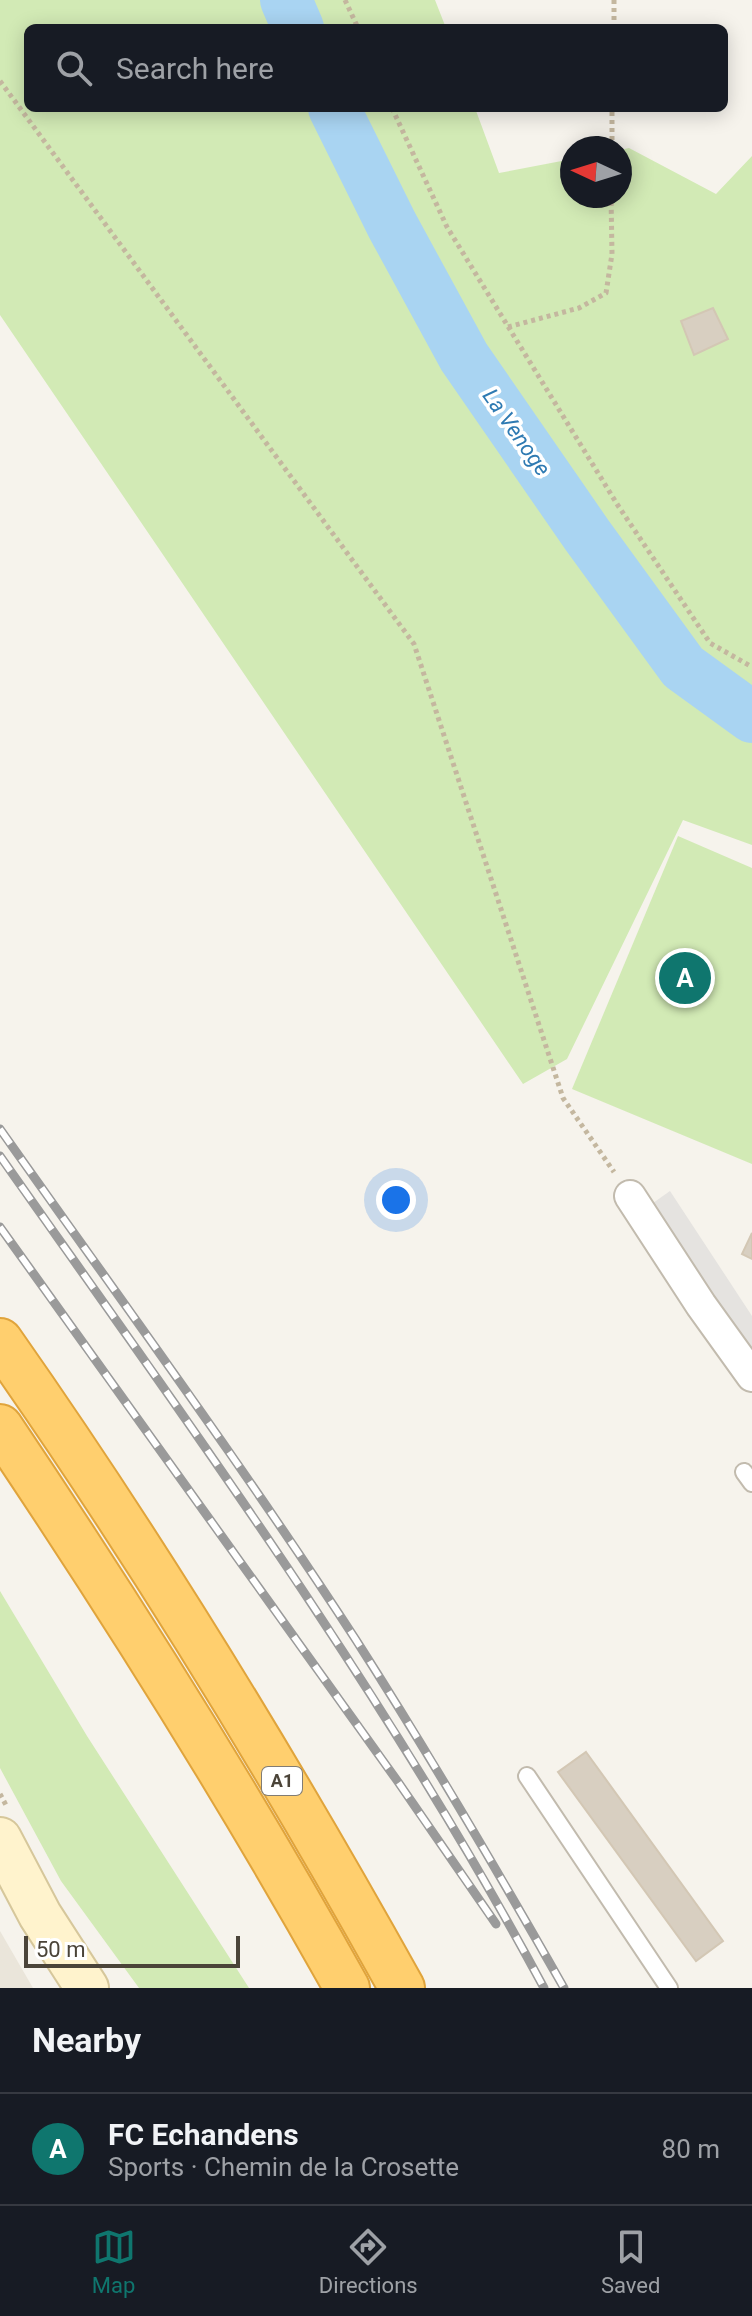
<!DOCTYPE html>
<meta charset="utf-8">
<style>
body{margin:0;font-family:Roboto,sans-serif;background:#242831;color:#f1f3f6}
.compass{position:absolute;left:560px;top:136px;width:72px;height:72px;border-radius:50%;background:#171b24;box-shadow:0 4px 20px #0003;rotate:274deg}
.scale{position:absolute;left:24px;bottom:20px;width:216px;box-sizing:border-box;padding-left:8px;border:4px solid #4b4439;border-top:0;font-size:22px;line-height:28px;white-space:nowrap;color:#4b4439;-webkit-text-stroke:6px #fff;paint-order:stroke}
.you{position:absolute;left:396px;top:1200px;width:28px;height:28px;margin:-20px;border:6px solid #fff;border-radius:50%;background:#1a73e8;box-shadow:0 0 0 12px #1a73e833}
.badge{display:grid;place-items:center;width:52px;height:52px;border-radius:50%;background:#0f766e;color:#fff;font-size:26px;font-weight:700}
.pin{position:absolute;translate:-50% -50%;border:4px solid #fff;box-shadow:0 2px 8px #0006}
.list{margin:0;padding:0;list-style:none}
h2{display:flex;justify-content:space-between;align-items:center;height:104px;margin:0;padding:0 32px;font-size:34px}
h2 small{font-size:26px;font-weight:400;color:#9ea1a6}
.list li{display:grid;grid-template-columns:52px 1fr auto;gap:24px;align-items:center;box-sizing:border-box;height:112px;padding:0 32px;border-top:2px solid #363941}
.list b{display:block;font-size:30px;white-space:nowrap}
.list p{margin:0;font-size:26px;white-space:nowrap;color:#9ea1a6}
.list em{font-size:26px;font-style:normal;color:#9ea1a6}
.icon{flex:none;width:44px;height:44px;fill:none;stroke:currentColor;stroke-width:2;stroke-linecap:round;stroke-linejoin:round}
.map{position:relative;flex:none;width:752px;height:1988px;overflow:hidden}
.search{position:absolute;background:#171b24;box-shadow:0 4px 20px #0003;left:24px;right:24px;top:24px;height:88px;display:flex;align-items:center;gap:20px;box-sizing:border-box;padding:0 28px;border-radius:12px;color:#9ea1a6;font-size:30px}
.sheet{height:216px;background:#171b24}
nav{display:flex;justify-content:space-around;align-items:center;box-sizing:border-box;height:112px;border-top:2px solid #363941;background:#171b24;font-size:22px;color:#9ea1a6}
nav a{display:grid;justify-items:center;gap:4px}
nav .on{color:#0f766e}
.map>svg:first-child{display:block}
.residential{fill:#eae5da}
.green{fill:#d2eab5}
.parking{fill:#e5e3e0}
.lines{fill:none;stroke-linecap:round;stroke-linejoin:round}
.river{stroke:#a9d4f2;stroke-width:52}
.building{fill:#d8cfc1;stroke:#d3c7b4;stroke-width:2}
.lane-casing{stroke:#c2bbae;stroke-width:20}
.street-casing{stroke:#c2bbae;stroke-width:34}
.secondary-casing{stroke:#d6c79b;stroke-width:46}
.highway-casing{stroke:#e0a43c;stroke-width:48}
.path{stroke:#c4b79f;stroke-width:5;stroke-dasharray:4 4;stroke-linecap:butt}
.lane{stroke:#fff;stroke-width:16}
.street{stroke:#fff;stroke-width:30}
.secondary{stroke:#fff3cd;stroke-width:42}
.highway{stroke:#ffcf6e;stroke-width:44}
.rail-casing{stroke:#9a9a9a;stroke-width:9}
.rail{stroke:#fff;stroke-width:6;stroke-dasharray:18;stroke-linecap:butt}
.labels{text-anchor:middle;stroke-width:7;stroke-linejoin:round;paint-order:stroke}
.shield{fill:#fff;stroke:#817c74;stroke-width:2}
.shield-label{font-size:18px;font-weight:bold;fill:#4b4439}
.water-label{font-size:22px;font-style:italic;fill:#2e7ab2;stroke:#fff}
</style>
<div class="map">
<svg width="752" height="1988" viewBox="0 0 752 1988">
<rect width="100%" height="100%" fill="#f6f3ec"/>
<polygon class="residential" points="0,1931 33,1988 0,1988"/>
<g class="green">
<polygon points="0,0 435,0 446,28 28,28 28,108 475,108 499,173 572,159 572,196 620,196 620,150 629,148 716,194 752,156 752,845 683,820 567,1059 523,1084 0,315"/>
<polygon points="678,836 752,868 752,1164 572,1089"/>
<polygon points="0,1591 87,1736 249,1988 139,1988 61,1881 0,1768"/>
</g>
<polygon class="parking" points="670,1191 752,1316 752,1355 646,1208"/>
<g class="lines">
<g class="river">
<polyline points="286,0 298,28"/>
<polyline points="334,108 392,225 464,357 587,535 683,667 752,717"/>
</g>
</g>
<g class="building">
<polygon points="713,308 728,339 694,355 681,321"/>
<polygon points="752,1233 752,1259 742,1254"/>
<polygon points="586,1752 723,1941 696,1961 558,1772"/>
</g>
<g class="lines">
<defs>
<g id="lane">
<polyline points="744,1472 752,1483"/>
<polyline points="527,1776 669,1988"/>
</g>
<polyline id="street" points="630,1196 701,1305 752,1376"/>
<polyline id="secondary" points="0,1839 40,1915 87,1988"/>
<g id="highway">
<path d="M0,1341c146,208 279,426 402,647"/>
<path d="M0,1427c123,183 240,369 347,561"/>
</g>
</defs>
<use href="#lane" class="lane-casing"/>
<use href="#street" class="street-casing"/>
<use href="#secondary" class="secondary-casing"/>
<use href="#highway" class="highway-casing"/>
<g class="path">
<polyline points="345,0 358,28"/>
<polyline points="614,28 614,0"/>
<polyline points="0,81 414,644 563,1098 614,1172"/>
<polyline points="392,108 447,227 617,504 710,643 752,667"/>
<polyline points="612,148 612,108"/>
<polyline points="508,327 579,308 606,293 612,254 611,196"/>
<polyline points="0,1794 7,1807"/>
</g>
<use href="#lane" class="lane"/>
<use href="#street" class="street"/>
<use href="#secondary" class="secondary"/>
<use href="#highway" class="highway"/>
<defs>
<g id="rail">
<path d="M0,1129c120,170 243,337 356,511 73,114 141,230 208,348"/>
<path d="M0,1156c191,271 387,539 544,832"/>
<polyline points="0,1227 396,1779 496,1924"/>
</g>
</defs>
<use href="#rail" class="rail-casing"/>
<use href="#rail" class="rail"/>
</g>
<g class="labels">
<rect class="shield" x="262" y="1767" width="40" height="28" rx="6"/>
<g class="shield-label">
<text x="282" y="1787">A1</text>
</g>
<g class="water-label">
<text transform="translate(517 432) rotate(55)" y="8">La Venoge</text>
</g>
</g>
</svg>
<svg class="compass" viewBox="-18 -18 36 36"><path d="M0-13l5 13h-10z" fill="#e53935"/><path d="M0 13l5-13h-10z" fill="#9ea1a6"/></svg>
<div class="scale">50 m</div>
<div class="you"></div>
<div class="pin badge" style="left:685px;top:978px">A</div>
<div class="search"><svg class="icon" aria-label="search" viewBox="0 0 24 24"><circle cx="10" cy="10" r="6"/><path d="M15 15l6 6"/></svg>Search here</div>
</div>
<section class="sheet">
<h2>Nearby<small></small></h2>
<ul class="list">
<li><span class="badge">A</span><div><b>FC Echandens</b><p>Sports · Chemin de la Crosette</p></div><em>80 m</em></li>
</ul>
</section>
<nav>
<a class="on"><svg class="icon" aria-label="map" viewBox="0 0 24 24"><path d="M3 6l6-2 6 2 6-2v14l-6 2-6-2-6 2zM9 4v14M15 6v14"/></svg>Map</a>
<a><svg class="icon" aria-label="directions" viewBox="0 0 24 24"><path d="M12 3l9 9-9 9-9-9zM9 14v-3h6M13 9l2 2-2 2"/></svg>Directions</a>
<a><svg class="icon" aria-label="saved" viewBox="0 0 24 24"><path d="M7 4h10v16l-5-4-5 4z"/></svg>Saved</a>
</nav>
